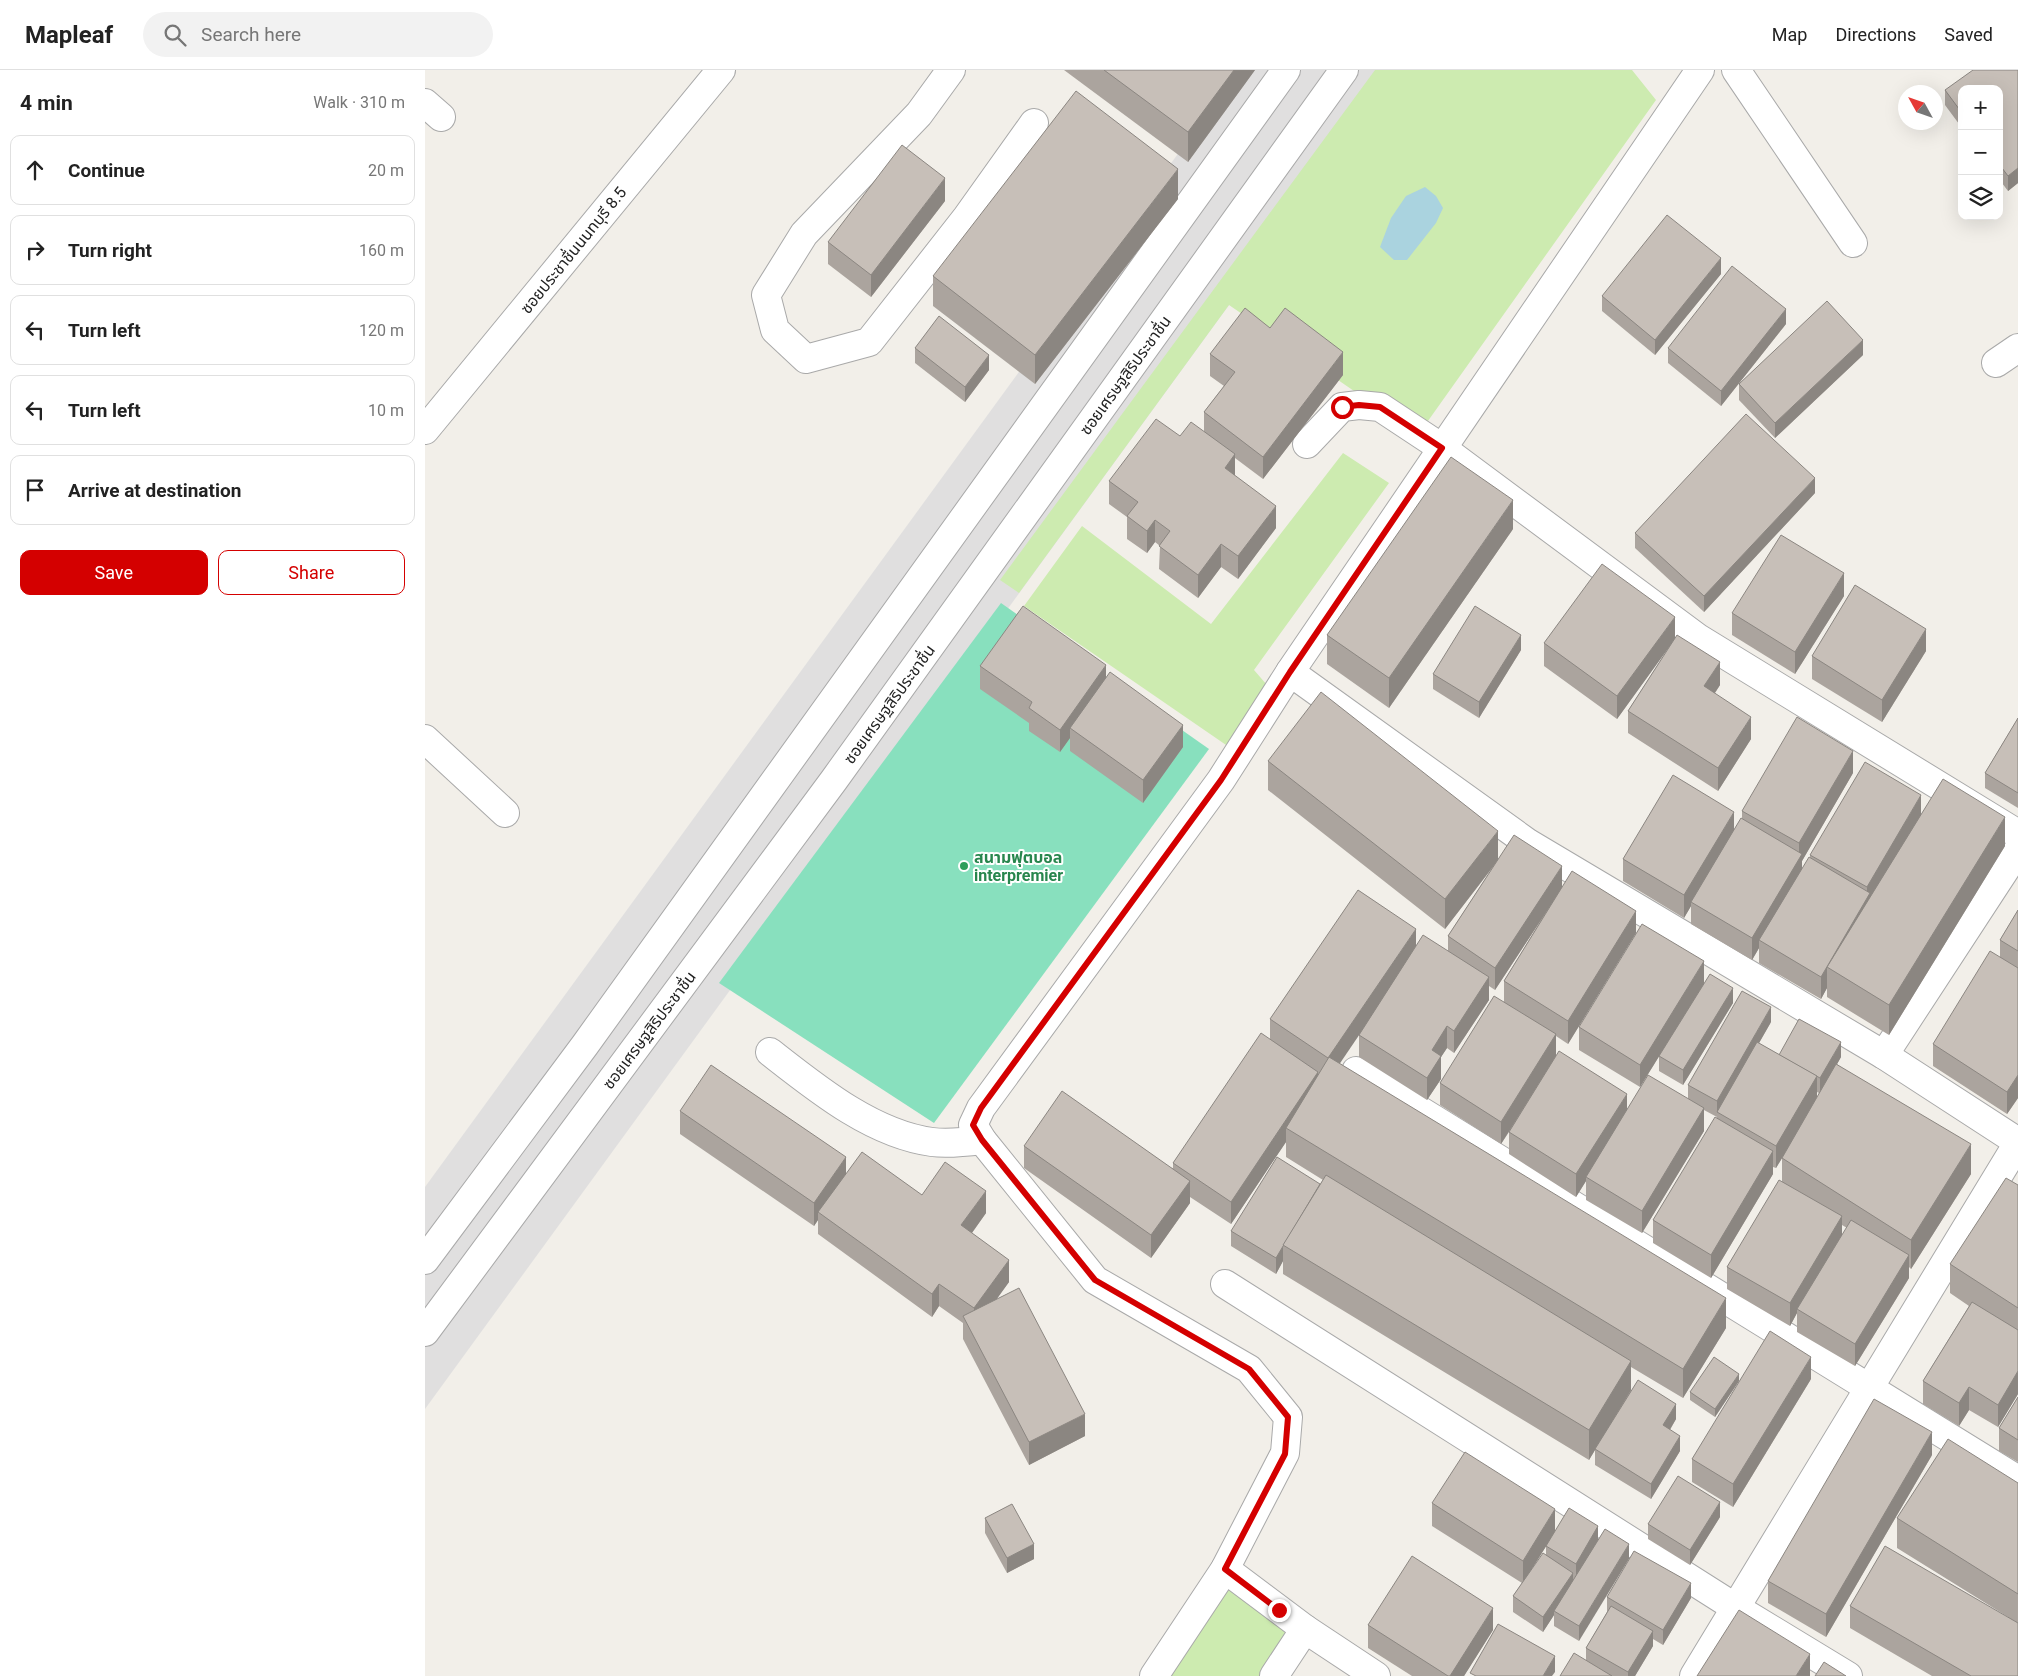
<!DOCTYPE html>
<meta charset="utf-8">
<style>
body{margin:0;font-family:Roboto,"Noto Sans Thai",sans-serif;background:#f2f2f2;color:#222}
.controls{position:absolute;right:15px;top:15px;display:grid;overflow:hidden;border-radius:10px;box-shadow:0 5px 20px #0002}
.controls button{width:45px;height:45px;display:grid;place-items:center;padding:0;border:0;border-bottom:1px solid #e0e0e0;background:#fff;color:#222;font:25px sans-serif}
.compass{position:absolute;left:1473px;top:15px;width:45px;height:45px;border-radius:50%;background:#fff;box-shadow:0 5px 20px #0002;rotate:310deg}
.stop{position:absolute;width:15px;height:15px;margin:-11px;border:4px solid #d40000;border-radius:50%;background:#fff}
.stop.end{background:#d40000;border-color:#fff;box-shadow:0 1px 5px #0008}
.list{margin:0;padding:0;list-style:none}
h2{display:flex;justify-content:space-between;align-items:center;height:65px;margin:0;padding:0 20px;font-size:21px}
h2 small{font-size:16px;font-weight:400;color:#767676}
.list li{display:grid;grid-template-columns:32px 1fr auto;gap:15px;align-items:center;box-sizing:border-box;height:70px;margin:0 10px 10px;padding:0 10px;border:1px solid #e0e0e0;border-radius:10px}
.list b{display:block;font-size:19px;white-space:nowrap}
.list em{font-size:16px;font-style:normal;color:#767676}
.actions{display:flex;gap:10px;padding:15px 20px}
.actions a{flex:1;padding:11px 0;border:1px solid #d40000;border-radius:10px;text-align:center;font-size:18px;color:#d40000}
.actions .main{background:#d40000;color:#fff}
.icon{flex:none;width:28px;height:28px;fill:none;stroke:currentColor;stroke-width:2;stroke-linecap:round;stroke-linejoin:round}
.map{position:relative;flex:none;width:1593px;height:1606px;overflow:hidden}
header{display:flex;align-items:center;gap:30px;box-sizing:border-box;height:70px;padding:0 25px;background:#fff;border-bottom:1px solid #e0e0e0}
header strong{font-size:24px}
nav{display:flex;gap:28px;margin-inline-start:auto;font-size:18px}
.search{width:350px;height:45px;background:#f2f2f2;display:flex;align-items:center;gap:12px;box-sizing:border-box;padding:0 18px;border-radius:28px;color:#767676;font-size:19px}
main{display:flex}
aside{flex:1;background:#fff}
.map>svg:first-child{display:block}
.residential{fill:#e0dfdf}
.grass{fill:#cdebb0}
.pitch{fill:#88e0be}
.water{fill:#aad3df}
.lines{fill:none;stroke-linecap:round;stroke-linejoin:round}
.minor-casing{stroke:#a9a9a9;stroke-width:30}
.minor{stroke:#fff;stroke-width:28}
.wall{fill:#aba49e;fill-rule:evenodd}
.shaded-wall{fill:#8b8681}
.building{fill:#c7bfb8;stroke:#8b8681}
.route{stroke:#d40000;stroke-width:6}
.leisure-dot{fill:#2e9e5b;stroke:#fff;stroke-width:2}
.labels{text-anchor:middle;stroke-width:4;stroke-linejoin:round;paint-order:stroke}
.street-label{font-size:16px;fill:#222;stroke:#fff}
.leisure-label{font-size:16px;font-weight:bold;fill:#27864d;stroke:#fff;text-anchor:start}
</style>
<header>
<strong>Mapleaf</strong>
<div class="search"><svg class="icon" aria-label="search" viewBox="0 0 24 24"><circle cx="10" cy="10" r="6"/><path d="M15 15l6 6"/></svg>Search here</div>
<nav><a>Map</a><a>Directions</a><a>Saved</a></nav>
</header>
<main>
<aside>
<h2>4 min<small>Walk · 310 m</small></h2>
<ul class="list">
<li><svg class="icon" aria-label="ahead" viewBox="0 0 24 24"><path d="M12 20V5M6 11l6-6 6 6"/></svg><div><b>Continue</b></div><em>20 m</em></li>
<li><svg class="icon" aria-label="right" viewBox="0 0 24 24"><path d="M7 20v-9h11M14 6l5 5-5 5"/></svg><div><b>Turn right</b></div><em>160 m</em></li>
<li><svg class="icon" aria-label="left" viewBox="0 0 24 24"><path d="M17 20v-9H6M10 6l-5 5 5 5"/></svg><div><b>Turn left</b></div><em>120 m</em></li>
<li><svg class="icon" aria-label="left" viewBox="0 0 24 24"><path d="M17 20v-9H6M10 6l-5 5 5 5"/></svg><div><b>Turn left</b></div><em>10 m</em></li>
<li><svg class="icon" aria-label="arrive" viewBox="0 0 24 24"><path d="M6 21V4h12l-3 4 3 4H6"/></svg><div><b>Arrive at destination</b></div></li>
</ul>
<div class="actions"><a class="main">Save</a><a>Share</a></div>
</aside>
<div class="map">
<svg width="1593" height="1606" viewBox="0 0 1593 1606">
<rect width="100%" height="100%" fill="#f2efe9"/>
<polygon class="residential" points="814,0 969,0 804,235 0,1339 0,1117"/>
<g class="grass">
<polygon points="950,0 1207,0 1231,30 993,365 804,235 594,523 575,510"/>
<polygon points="918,383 964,413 829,600 849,623 804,677 599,536 657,456 786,554"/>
<polygon points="801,1505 885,1562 856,1606 734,1606"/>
</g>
<polygon class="pitch" points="576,533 784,679 509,1053 294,913"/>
<polygon class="water" points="1000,117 1011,126 1018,138 1011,153 982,190 969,190 955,177 966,148 981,126"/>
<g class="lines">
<defs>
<g id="minor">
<polyline points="526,0 494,44 379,164 341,225 350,260 381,289 444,272 542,147 609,53"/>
<polyline points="1311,0 1428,173"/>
<polyline points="0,33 16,47"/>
<polyline points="1571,293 1593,278"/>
<polyline points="0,360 296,0"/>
<polyline points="882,374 917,337 934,335 955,337 1017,378 1273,568 1593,764"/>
<polyline points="865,602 1103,773 1459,985 1593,1072"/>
<polyline points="0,669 80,743"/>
<path d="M345,982c46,36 102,82 162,90 16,2 34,0 50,-2"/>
<polyline points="1459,985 1593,780"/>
<polyline points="931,1001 1593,1410"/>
<polyline points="0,1190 160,975 861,0"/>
<polyline points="800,1214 1311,1538 1423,1606"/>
<polyline points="0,1262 409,710 919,0"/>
<polyline points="800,1499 880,1559 849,1606"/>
<polyline points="880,1559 951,1606"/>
<polyline points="729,1606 800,1499 860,1383 863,1347 824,1299 670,1210 557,1070 548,1055 556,1038 796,710 865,602 1275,0"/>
<polyline points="1269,1606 1593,1073"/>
</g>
</defs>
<use href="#minor" class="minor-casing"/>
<use href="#minor" class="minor"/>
</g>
<g class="wall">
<polygon points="639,0 830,0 763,92"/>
<polygon points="1593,0 1593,113 1583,121 1574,109 1574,19 1537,19 1537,58 1520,35 1520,20"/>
<polygon points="753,129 610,314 508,236 508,206"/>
<polygon points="520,131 446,227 403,194 403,172"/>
<polygon points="1296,204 1230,285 1177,241 1177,226"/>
<polygon points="1361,254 1296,336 1243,293 1243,278"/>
<polygon points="845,258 918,305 838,409 810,388 810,406 851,458 813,509 796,497 773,528 734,499 735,476 730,472 722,483 702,469 702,447 684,434 684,411 755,366 779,362 779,342 799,316 785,306 785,284"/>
<polygon points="490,278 564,300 540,332 490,293"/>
<polygon points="1438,285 1350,368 1314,330 1314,314"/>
<polygon points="1390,423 1279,542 1210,478 1210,463"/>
<polygon points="1088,459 964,638 902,594 902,565"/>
<polygon points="1419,526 1370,604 1307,565 1307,543"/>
<polygon points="1250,569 1295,615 1290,623 1326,669 1293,721 1203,663 1203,641 1246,574 1192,649 1119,596 1119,573"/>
<polygon points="1096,580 1054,648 1008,619 1008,604"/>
<polygon points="1501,581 1457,652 1387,609 1387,586"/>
<polygon points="555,596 681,608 758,677 718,733 645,681 645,668 635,682 604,661 604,653 555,619"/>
<polygon points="1593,648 1593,738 1560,718 1560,703"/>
<path d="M843,691l294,126 74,46 -68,111 -12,-8v20l71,54 61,-11v-14l83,-63 -12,21 20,12 62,2 -4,7 134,110 -60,95 -2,-2v11l-54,88 -58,-34v-19l-7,13 -63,-37v-22l55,-86v-23l8,-13 -14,23 -3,-1v7l-62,104 -58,-35v-23l64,-103 -13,-7v21l-62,102 -56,-33v-19l-10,16 -67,-43v-22l-8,12 -61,-39v-22l64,-82v-20l39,-64 -48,73 -6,-4v14l-35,53 -7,-5 -6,9v22l-14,21 -68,-43v-22l3,-5 -23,33 387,265 -43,70 -52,-31v23l45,29 -6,11 10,21 -29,48 -56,-34v-15l-6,10 -306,-186v-13l-7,13 -45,-28v-15l89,-47 3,-4 -37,-23v-15l-55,82 -41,-27v6l-39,55 -127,-90v-22l149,22v-5l97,-124v-20l146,-72 32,4v-15l45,-69 -48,62 -177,-139zM1392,1022l2,1 -2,5zM1417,1155l5,3 -5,8z"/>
<polygon points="1428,703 1377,791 1377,799 1385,788 1385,785 1496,745 1580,776 1464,965 1402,927 1402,918 1396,929 1334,893 1334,878 1327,890 1266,854 1266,836 1259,848 1198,811 1198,789 1309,760 1317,749 1317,741"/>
<polygon points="1593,840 1593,1028 1582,1044 1508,996 1508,974 1575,887 1575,870"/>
<polygon points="1279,914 1308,933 1258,1015 1234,1001 1234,986 1256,951 1215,1017 1154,980 1154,957"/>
<polygon points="255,1041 421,1104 497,1125 561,1143 547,1163 584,1212 571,1229 660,1366 604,1395 538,1269 538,1253 514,1236 507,1247 393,1164 393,1150 389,1156 255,1064"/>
<polygon points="1593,1115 1593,1324 1573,1357 1544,1340 1534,1356 1498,1334 1498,1311 1544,1236 1525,1223 1525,1194"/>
<polygon points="1386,1309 1308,1437 1267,1412 1267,1389"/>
<polygon points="1314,1311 1290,1347 1265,1330 1265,1322"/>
<polygon points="1593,1327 1593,1392 1574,1381 1574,1358"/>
<polygon points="1507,1385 1401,1567 1343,1533 1343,1511"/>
<polygon points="1593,1413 1593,1606 1507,1606 1425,1558 1425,1536 1583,1547 1472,1478 1472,1448"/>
<path d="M1007,1433l123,28 43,-5 -19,115 -25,-15v-11l-11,17 -30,-20v-16l9,-13 -90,-57zM1126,1468l-5,8v9l-16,17z"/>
<polygon points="1295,1447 1265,1495 1223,1469 1223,1454"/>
<polygon points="560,1448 609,1489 582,1503 560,1463"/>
<polygon points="1182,1527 1266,1528 1238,1575 1228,1569 1228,1576 1210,1606 1135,1606 1161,1590 1161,1578 1182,1542"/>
<polygon points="943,1555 1068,1560 1039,1606 987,1606 943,1578"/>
</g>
<g class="shaded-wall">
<polygon points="809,0 830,0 763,92 763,62"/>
<polygon points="1593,98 1593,113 1583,121 1583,106"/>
<polygon points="753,99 753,129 610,314 610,285"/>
<polygon points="520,108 520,131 446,227 446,205"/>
<polygon points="1296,188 1296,204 1230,285 1230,270"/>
<polygon points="1361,239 1361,254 1296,336 1296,321"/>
<polygon points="1438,270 1438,285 1350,368 1350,353"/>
<polygon points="918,282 918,305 838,409 838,387"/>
<polygon points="564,285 564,300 540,332 540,317"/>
<polygon points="810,384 810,407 800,398"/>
<polygon points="1390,408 1390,423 1279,542 1279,526"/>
<polygon points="1088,430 1088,459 964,638 964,608"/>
<polygon points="851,436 851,458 813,509 813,486"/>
<polygon points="730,450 730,472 722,483 722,461"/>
<polygon points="796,474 796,497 773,528 773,505"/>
<polygon points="1419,503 1419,526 1370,604 1370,582"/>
<polygon points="1250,547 1250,569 1192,649 1192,626"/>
<polygon points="1501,559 1501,581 1457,652 1457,630"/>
<polygon points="1096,565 1096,580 1054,648 1054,632"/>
<polygon points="1295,592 1295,615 1279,639 1279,616"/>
<polygon points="681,595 681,617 645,658 645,668 635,682 635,660"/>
<polygon points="1326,647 1326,669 1293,721 1293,698"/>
<polygon points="758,655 758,677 718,733 718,710"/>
<polygon points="1428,681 1428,703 1377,791 1377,807 1334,870 1334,878 1327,890 1327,868 1374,788 1374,773"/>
<polygon points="1496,725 1496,747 1402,897 1402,918 1396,929 1396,907 1442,828 1442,817"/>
<polygon points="1309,742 1309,764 1266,832 1266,836 1259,848 1259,825"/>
<polygon points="1580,747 1580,776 1464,965 1464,935"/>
<polygon points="1073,761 1073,790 1020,859 1020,829"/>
<polygon points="1137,796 1137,818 1070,920 1070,898"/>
<polygon points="1211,841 1211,863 1143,974 1143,951"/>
<polygon points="991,859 991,881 903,1011 903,988"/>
<polygon points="1279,891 1279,914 1215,1017 1215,995"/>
<polygon points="1064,907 1064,930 1029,983 1029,961"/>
<polygon points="1308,918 1308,933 1258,1015 1258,1000"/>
<polygon points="1346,937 1346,952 1294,1043 1292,1042 1292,1031"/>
<polygon points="1022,956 1022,978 1016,987 1016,1009 1002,1030 1002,1008 1007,980"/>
<polygon points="1131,964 1131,986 1076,1074 1076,1052"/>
<polygon points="1416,972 1416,987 1395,1024 1395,1008"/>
<polygon points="893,1002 893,1025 861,1058 861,1072 806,1154 806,1132"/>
<polygon points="1593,1005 1593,1028 1582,1044 1582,1022"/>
<polygon points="1392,1006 1392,1029 1351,1098 1351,1076"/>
<polygon points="1202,1024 1202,1046 1161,1107 1161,1111 1151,1127 1151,1104"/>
<polygon points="1279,1038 1279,1061 1217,1163 1217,1141"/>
<polygon points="1546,1074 1546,1104 1486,1199 1486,1170"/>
<polygon points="1348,1081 1348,1104 1286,1208 1286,1185"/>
<polygon points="421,1087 421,1110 393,1142 393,1150 389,1156 389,1133"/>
<polygon points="765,1111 765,1133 726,1188 726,1165"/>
<polygon points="561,1121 561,1143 536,1178 536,1155"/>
<polygon points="1417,1146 1417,1169 1372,1239 1372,1243 1365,1256 1365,1233"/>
<polygon points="858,1176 858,1191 851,1204 851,1188"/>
<polygon points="1484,1185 1484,1208 1430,1296 1430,1274"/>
<polygon points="584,1190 584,1212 549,1261 549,1238"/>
<polygon points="514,1214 514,1236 507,1247 507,1224"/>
<polygon points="1301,1228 1301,1258 1258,1328 1258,1299"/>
<polygon points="1386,1287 1386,1309 1308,1437 1308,1414"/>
<polygon points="1206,1291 1206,1320 1164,1390 1164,1360"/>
<polygon points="1593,1301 1593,1324 1573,1357 1573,1335"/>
<polygon points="1314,1304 1314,1311 1290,1347 1290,1339"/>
<polygon points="1544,1317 1544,1340 1534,1356 1534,1333"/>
<polygon points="1251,1334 1251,1349 1238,1371 1238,1355"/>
<polygon points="660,1344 660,1366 604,1395 604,1372"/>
<polygon points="1507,1362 1507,1385 1401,1567 1401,1544"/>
<polygon points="1255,1366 1255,1381 1226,1429 1226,1414"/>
<polygon points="1295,1432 1295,1447 1265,1495 1265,1480"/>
<polygon points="1130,1439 1130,1462 1098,1513 1098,1491"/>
<polygon points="1173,1456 1173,1471 1151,1509 1151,1494"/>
<polygon points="609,1474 609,1489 582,1503 582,1488"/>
<polygon points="1204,1474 1204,1489 1154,1571 1154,1556"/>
<polygon points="1148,1503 1148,1518 1129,1541 1129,1545 1118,1562 1118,1547"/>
<polygon points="1266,1513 1266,1528 1238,1575 1238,1560"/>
<polygon points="1068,1538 1068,1560 1039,1606 1025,1606"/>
<polygon points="1228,1561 1228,1576 1210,1606 1203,1606 1203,1602"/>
<polygon points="1385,1584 1385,1606 1371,1606"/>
<polygon points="1130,1586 1130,1602 1127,1606 1118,1606"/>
</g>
<g class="building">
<polygon points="679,0 809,0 763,62"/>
<polygon points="1548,0 1593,0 1593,98 1583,106 1574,94 1574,19 1537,19 1537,43 1520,20"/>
<polygon points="651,21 753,99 610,285 508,206"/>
<polygon points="477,75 520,108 446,205 403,172"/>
<polygon points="1242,145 1296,188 1230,270 1177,226"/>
<polygon points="1307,196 1361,239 1296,321 1243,278"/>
<polygon points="1402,231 1438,270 1350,353 1314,314"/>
<polygon points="820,238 845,258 860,238 918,282 838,387 779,342 810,302 785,284"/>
<polygon points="514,246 564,285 540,317 490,278"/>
<polygon points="1321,344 1390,408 1279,526 1210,463"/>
<polygon points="731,349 755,366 766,352 810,384 800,398 851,436 813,486 796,474 773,505 734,476 745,461 730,450 722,461 702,446 713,432 684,411"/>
<polygon points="1026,387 1088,430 964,608 902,565"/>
<polygon points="1356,465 1419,503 1370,582 1307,543"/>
<polygon points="1177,494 1250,547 1192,626 1119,573"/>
<polygon points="1430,515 1501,559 1457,630 1387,586"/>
<polygon points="598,536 681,595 635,660 604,638 607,632 555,596"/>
<polygon points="1050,536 1096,565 1054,632 1008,604"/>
<polygon points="1252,565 1295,592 1279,616 1326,647 1293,698 1203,641"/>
<polygon points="685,602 758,655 718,710 645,658"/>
<polygon points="896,622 1073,761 1020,829 843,691"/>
<polygon points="1372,647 1428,681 1374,773 1317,741"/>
<polygon points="1593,648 1593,723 1560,703"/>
<polygon points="1440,692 1496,725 1442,817 1385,785"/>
<polygon points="1248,705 1309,742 1259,825 1198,789"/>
<polygon points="1518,709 1580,747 1464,935 1402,897"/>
<polygon points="1316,748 1377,784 1327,868 1266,832"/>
<polygon points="1089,765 1137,796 1070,898 1023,866"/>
<polygon points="1384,787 1445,823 1396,907 1334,870"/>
<polygon points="1147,801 1211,841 1143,951 1079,911"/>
<polygon points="933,820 991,859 903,988 845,949"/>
<polygon points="1593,840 1593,881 1575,870"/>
<polygon points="1217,854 1279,891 1215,995 1154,957"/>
<polygon points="998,865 1064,907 1029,961 1022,956 1007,980 1016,986 1002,1008 934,965"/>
<polygon points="1565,881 1593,898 1593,1005 1582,1022 1508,974"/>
<polygon points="1285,904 1308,918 1258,1000 1234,986"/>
<polygon points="1317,921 1346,937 1292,1031 1263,1015"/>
<polygon points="1069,926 1131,964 1076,1052 1015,1013"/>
<polygon points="1374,949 1416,972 1395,1008 1354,985"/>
<polygon points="836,963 893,1002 806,1132 748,1093"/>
<polygon points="1332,972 1392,1006 1351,1076 1292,1042"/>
<polygon points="1134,981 1202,1024 1151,1104 1084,1062"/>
<polygon points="904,987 1301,1228 1258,1299 861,1058"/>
<polygon points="1411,994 1546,1074 1486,1170 1357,1088"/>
<polygon points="286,995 421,1087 389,1133 255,1041"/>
<polygon points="1223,1005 1279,1038 1217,1141 1161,1107"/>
<polygon points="637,1021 765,1111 726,1165 599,1076"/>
<polygon points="1290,1047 1348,1081 1286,1185 1228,1150"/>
<polygon points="437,1082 497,1125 520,1092 561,1121 536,1155 584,1190 549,1238 514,1214 507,1224 393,1142"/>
<polygon points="852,1087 895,1114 851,1188 806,1161"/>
<polygon points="901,1105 1206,1291 1164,1360 858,1175"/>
<polygon points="1581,1108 1593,1115 1593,1238 1525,1194"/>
<polygon points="1354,1110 1417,1146 1365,1233 1302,1197"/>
<polygon points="1426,1150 1484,1185 1430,1274 1372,1239"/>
<polygon points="594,1218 660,1344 604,1372 538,1246"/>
<polygon points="1547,1232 1593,1260 1593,1301 1573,1335 1544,1317 1534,1333 1498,1311"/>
<polygon points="1345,1261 1386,1287 1308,1414 1267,1389"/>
<polygon points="1289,1287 1314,1304 1290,1339 1265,1322"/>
<polygon points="1213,1310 1251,1334 1238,1355 1255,1366 1226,1414 1170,1379"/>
<polygon points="1593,1327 1593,1370 1574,1358"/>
<polygon points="1449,1329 1507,1362 1401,1544 1343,1511"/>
<polygon points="1523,1369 1593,1413 1593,1524 1472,1448"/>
<polygon points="1040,1382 1130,1439 1098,1491 1007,1433"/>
<polygon points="1253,1406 1295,1432 1265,1480 1223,1454"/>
<polygon points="587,1434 609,1474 582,1488 560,1448"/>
<polygon points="1144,1438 1173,1456 1151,1494 1121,1476"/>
<polygon points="1180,1459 1204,1474 1154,1556 1129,1541"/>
<polygon points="1460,1476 1593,1553 1593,1606 1546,1606 1425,1536"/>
<polygon points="1209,1481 1266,1513 1238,1560 1182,1527"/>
<polygon points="1118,1483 1148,1503 1118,1547 1088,1526"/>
<polygon points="987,1486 1068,1538 1025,1606 1023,1606 943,1555"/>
<polygon points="1186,1536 1228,1561 1203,1602 1161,1578"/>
<polygon points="1314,1540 1385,1584 1371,1606 1272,1606"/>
<polygon points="1073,1554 1130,1586 1118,1606 1051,1606 1045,1603"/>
<polygon points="1149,1583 1187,1606 1135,1606"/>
<polygon points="1399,1592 1421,1606 1390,1606"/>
</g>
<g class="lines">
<polyline class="route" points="854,1540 800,1499 860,1384 863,1347 824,1299 670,1210 557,1070 548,1055 556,1038 796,710 865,602 1017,378 955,337 934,335 917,337"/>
</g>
<circle class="leisure-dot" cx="539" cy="796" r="5"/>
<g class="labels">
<g class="street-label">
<text transform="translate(148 180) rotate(-51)" y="6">ซอยประชาชื่นนนทบุรี 8.5</text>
<text transform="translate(700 305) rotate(-54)" y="6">ซอยเศรษฐสิริประชาชื่น</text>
<text transform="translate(464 634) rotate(-54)" y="6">ซอยเศรษฐสิริประชาชื่น</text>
<text transform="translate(224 960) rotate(-53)" y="6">ซอยเศรษฐสิริประชาชื่น</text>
</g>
<g class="leisure-label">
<text x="549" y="793">สนามฟุตบอล<tspan x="549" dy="18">interpremier</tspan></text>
</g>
</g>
</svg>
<div class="controls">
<button>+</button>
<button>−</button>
<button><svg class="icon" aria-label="layers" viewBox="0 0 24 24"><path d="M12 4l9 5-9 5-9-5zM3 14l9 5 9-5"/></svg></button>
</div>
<svg class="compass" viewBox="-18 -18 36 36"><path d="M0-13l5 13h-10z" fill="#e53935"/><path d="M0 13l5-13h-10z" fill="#767676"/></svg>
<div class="stop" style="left:917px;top:337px"></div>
<div class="stop end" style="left:854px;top:1540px"></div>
</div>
</main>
